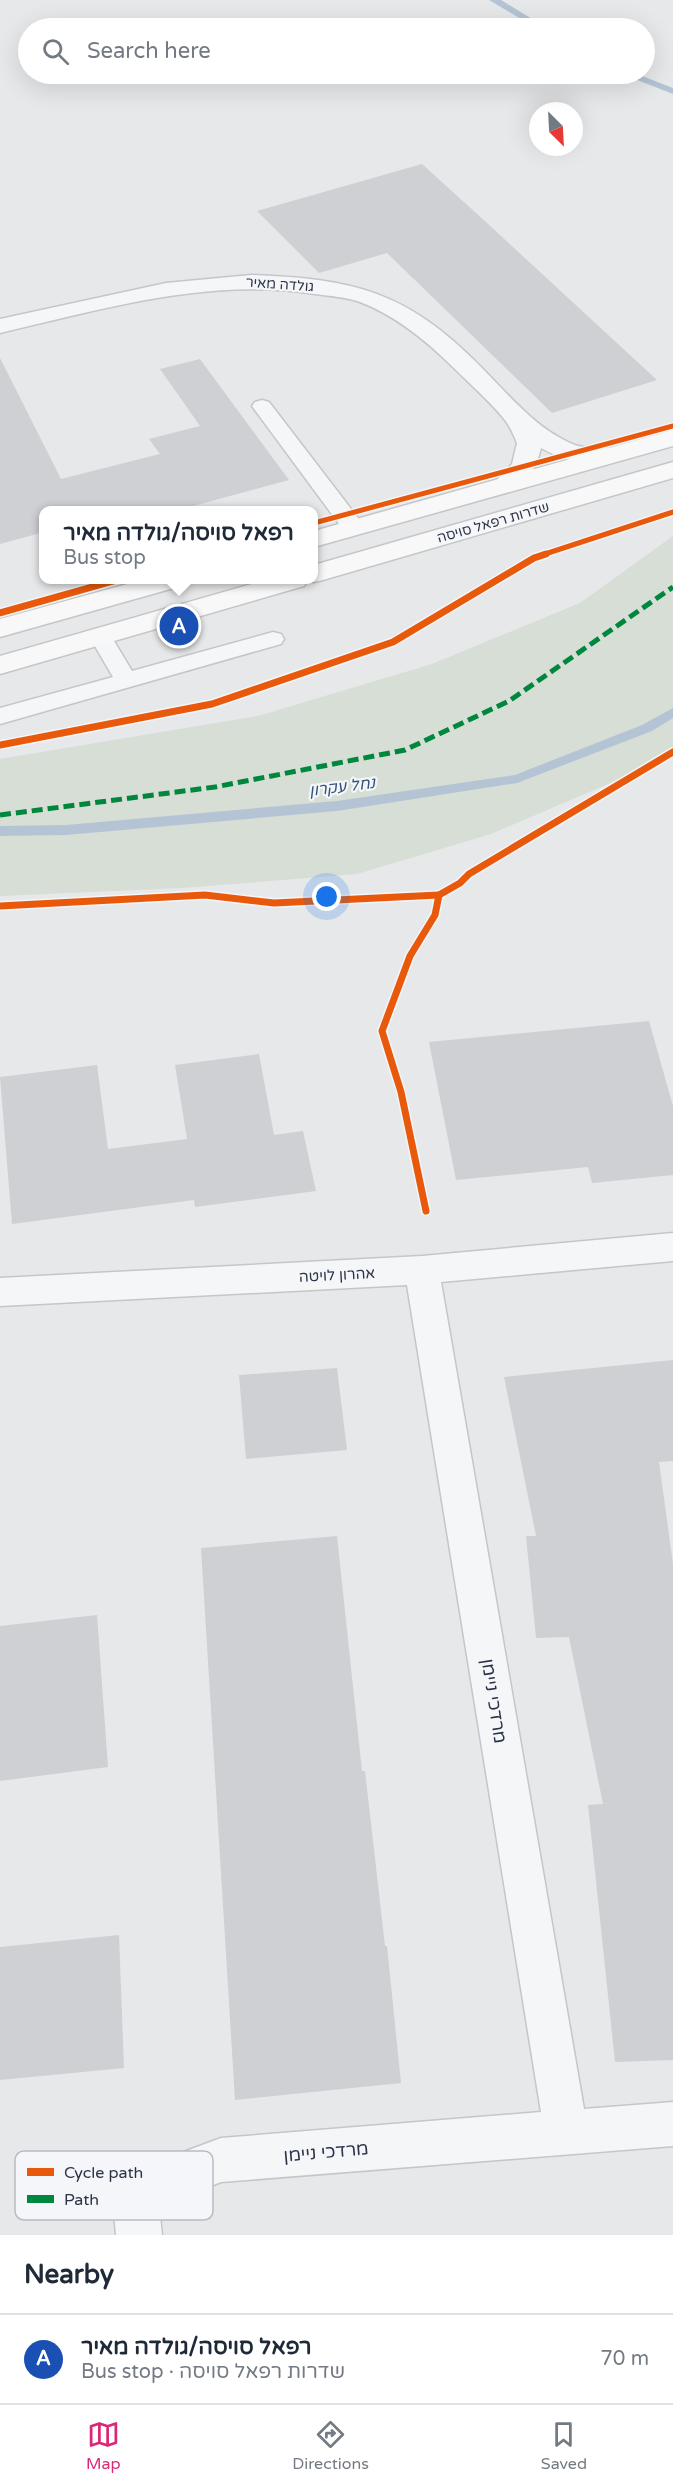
<!DOCTYPE html>
<meta charset="utf-8">
<style>
body{margin:0;font-family:"Varela Round","Noto Sans Hebrew",sans-serif;background:#f2f2f3;color:#1f2937}
.compass{position:absolute;left:529px;top:102px;width:54px;height:54px;border-radius:50%;background:#fff;box-shadow:0 6px 24px #0002;rotate:156deg}
.you{position:absolute;left:327px;top:897px;width:21px;height:21px;margin:-15px;border:4px solid #fff;border-radius:50%;background:#1a73e8;box-shadow:0 0 0 9px #1a73e833}
.badge{display:grid;place-items:center;width:39px;height:39px;border-radius:50%;background:#db2777;color:#fff;font-size:20px;font-weight:700}
.pin{position:absolute;translate:-50% -50%;border:3px solid #fff;box-shadow:0 2px 6px #0006}
.popup{position:absolute;left:39px;top:506px;width:279px;height:78px;box-sizing:border-box;display:grid;place-content:center;border-radius:12px;background:#fff;filter:drop-shadow(0 2px 4px #0005);font-size:20px;white-space:nowrap;color:#747a83}
.popup b{font-size:22px;color:#1f2937}
.popup::after{content:'';position:absolute;left:50%;top:100%;margin-left:-12px;border:12px solid transparent;border-top-color:#fff}
.list{margin:0;padding:0;list-style:none}
h2{display:flex;justify-content:space-between;align-items:center;height:78px;margin:0;padding:0 24px;font-size:26px}
h2 small{font-size:20px;font-weight:400;color:#747a83}
.list li{display:grid;grid-template-columns:39px 1fr auto;gap:18px;align-items:center;box-sizing:border-box;height:90px;padding:0 24px;border-top:2px solid #e0e1e3}
.list b{display:block;font-size:22px;white-space:nowrap}
.list p{margin:0;font-size:20px;white-space:nowrap;color:#747a83}
.list em{font-size:20px;font-style:normal;color:#747a83}
.icon{flex:none;width:33px;height:33px;fill:none;stroke:currentColor;stroke-width:2;stroke-linecap:round;stroke-linejoin:round}
.map{position:relative;flex:none;width:673px;height:2235px;overflow:hidden}
.search{position:absolute;background:#fff;box-shadow:0 6px 24px #0002;left:18px;right:18px;top:18px;height:66px;display:flex;align-items:center;gap:15px;box-sizing:border-box;padding:0 21px;border-radius:33px;color:#747a83;font-size:22px}
.sheet{height:168px;background:#fff}
nav{display:flex;justify-content:space-around;align-items:center;box-sizing:border-box;height:84px;border-top:2px solid #e0e1e3;background:#fff;font-size:16px;color:#747a83}
nav a{display:grid;justify-items:center;gap:3px}
nav .on{color:#db2777}
.map>svg:first-child{display:block}
.green{fill:#d6ded6}
.lines{fill:none;stroke-linecap:round;stroke-linejoin:round}
.stream{fill:#b4c4d5;fill-rule:evenodd}
.building{fill:#ced0d3}
.lane-casing{stroke:#c4c6c8;stroke-width:3}
.street-casing{stroke:#c4c6c8;stroke-width:3}
.secondary-casing{stroke:#c4c6c8;stroke-width:3}
.lane{fill:#f5f6f7;fill-rule:evenodd}
.street{fill:#f5f6f7;fill-rule:evenodd}
.secondary{fill:#f8f8f8;fill-rule:evenodd}
.quiet{stroke:#00873e;stroke-width:5;stroke-dasharray:11 5;stroke-linecap:butt}
.cycleway-far1-casing{stroke:#f4f6f9;stroke-width:8}
.cycleway-casing{stroke:#f4f6f9;stroke-width:10}
.cycleway-far1{stroke:#e8590c;stroke-width:5}
.cycleway{stroke:#e8590c;stroke-width:7}
.labels{text-anchor:middle;stroke-width:4.5;stroke-linejoin:round;paint-order:stroke}
.far-street-label{font-size:14px;fill:#2b3445;stroke:#f4f6f9}
.street-label{font-size:15px;fill:#2b3445;stroke:#f4f6f9}
.water-label{font-size:16px;font-style:italic;fill:#34527a;stroke:#f4f6f9}
.near-street-label{font-size:18px;fill:#2b3445;stroke:#f4f6f9}
.key{fill:#f4f6f9;stroke:#b8bcc3;stroke-width:1.5}
.key-label{font-size:16px;fill:#2b3445}
</style>
<div class="map">
<svg width="673" height="2235" viewBox="0 0 673 2235">
<rect width="100%" height="100%" fill="#e6e8ea"/>
<polygon class="green" points="673,536 673,755 669,758 491,834 357,874 183,888 0,896 0,759 258,716 432,664 580,603"/>
<g class="lines">
<g class="stream">
<polygon points="489,0 501,0 547,28 536,28"/>
<polygon points="626,74 637,74 673,88 673,94 627,76"/>
<polygon points="673,708 673,718 652,731 517,783 337,811 66,835 0,836 0,826 66,825 337,801 515,775 642,725"/>
</g>
</g>
<g class="building">
<polygon points="422,164 487,223 657,380 552,413 387,253 319,273 257,211"/>
<polygon points="0,358 61,479 160,454 149,439 200,426 160,369 200,359 289,480 178,510 44,510 44,532 0,544"/>
<polygon points="649,1021 673,1106 673,1175 592,1183 588,1167 456,1180 429,1042"/>
<polygon points="259,1054 274,1135 303,1131 316,1191 195,1207 194,1200 12,1224 0,1077 97,1065 108,1149 187,1139 175,1065"/>
<polygon points="673,1360 673,1461 659,1462 673,1564 673,2060 615,2062 588,1805 603,1804 569,1637 536,1638 526,1536 536,1536 504,1377"/>
<polygon points="337,1368 347,1450 246,1459 239,1375"/>
<polygon points="337,1536 362,1771 365,1771 385,1946 387,1946 401,2083 235,2100 201,1548"/>
<polygon points="97,1615 108,1767 0,1781 0,1626"/>
<polygon points="119,1935 124,2068 0,2080 0,1947"/>
</g>
<g class="lines">
<defs>
<g id="lane">
<polygon points="262,400 269,402 361,522 364,527 361,532 353,534 345,532 252,406 255,402"/>
<polygon points="100,629 108,631 132,671 273,632 281,634 284,639 281,644 0,724 0,708 113,677 89,636 92,631"/>
</g>
<g id="street">
<path d="M251,275c103,4 155,16 229,91 28,28 54,61 90,77 16,8 32,2 49,7l4,5 -4,5c-28,7 -53,2 -78,-12 -5,21 -19,48 -44,41l-4,-5 19,-20 5,-21c-3,-7 -6,-14 -10,-20 -10,-15 -37,-39 -51,-53 -27,-27 -59,-54 -96,-68 -14,-5 -30,-6 -45,-8 -106,-17 -212,15 -315,39v-14l166,-36z"/>
<polygon points="673,1233 673,1261 441,1282 584,2109 673,2102 673,2146 221,2182 159,2206 162,2235 116,2235 112,2192 119,2176 221,2138 541,2112 407,1285 0,1306 0,1278 422,1256"/>
</g>
<g id="secondary">
<polygon points="673,430 673,446 314,547 314,531"/>
<polygon points="673,462 673,478 323,580 314,582 307,581 304,586 0,674 0,656 266,580 314,580 314,565"/>
<polygon points="142,580 184,580 181,586 0,637 0,619"/>
</g>
</defs>
<use href="#lane" class="lane-casing"/>
<use href="#street" class="street-casing"/>
<use href="#secondary" class="secondary-casing"/>
<use href="#lane" class="lane"/>
<use href="#street" class="street"/>
<use href="#secondary" class="secondary"/>
<polyline class="quiet" points="0,815 215,787 405,750 509,701 673,587"/>
<defs>
<g id="cycleway-far1">
<polyline points="314,523 673,426"/>
<polyline points="542,555 673,512"/>
</g>
<g id="cycleway">
<polyline points="0,613 117,580"/>
<polyline points="0,745 212,704 393,642 534,558 546,554"/>
<polyline points="439,895 460,883 469,874 673,752"/>
<polyline points="0,906 205,895 274,903 439,895 435,915 410,956 382,1031 401,1092 426,1211"/>
</g>
</defs>
<use href="#cycleway-far1" class="cycleway-far1-casing"/>
<use href="#cycleway" class="cycleway-casing"/>
<use href="#cycleway-far1" class="cycleway-far1"/>
<use href="#cycleway" class="cycleway"/>
</g>
<g class="labels">
<g class="far-street-label">
<text transform="translate(280 284) rotate(4)" y="5">גולדה מאיר</text>
<text transform="translate(493 522) rotate(-16)" y="5">שדרות רפאל סויסה</text>
</g>
<g class="street-label">
<text transform="translate(337 1275) rotate(-3)" y="5">אהרון לויטה</text>
</g>
<g class="water-label">
<text transform="translate(342 786) rotate(-7)" y="6">נחל עקרון</text>
</g>
<g class="near-street-label">
<text transform="translate(494 1701) rotate(81)" y="6">מרדכי ניימן</text>
<text transform="translate(326 2152) rotate(-5)" y="6">מרדכי ניימן</text>
</g>
</g>
<rect x="15" y="2151" width="198" height="69" rx="9" class="key"/>
<rect x="27" y="2168" width="27" height="8" fill="#e8590c"/>
<rect x="27" y="2195" width="27" height="8" fill="#00873e"/>
<g class="key-label">
<text x="64" y="2178">Cycle path</text>
<text x="64" y="2205">Path</text>
</g>
</svg>
<svg class="compass" viewBox="-18 -18 36 36"><path d="M0-13l5 13h-10z" fill="#e53935"/><path d="M0 13l5-13h-10z" fill="#747a83"/></svg>
<div class="you"></div>
<div class="pin badge" style="left:179px;top:626px;background:#1a4fb4">A</div>
<div class="popup"><b>רפאל סויסה/גולדה מאיר</b>Bus stop</div>
<div class="search"><svg class="icon" aria-label="search" viewBox="0 0 24 24"><circle cx="10" cy="10" r="6"/><path d="M15 15l6 6"/></svg>Search here</div>
</div>
<section class="sheet">
<h2>Nearby<small></small></h2>
<ul class="list">
<li><span class="badge" style="background:#1a4fb4">A</span><div><b>רפאל סויסה/גולדה מאיר</b><p>Bus stop · שדרות רפאל סויסה</p></div><em>70 m</em></li>
</ul>
</section>
<nav>
<a class="on"><svg class="icon" aria-label="map" viewBox="0 0 24 24"><path d="M3 6l6-2 6 2 6-2v14l-6 2-6-2-6 2zM9 4v14M15 6v14"/></svg>Map</a>
<a><svg class="icon" aria-label="directions" viewBox="0 0 24 24"><path d="M12 3l9 9-9 9-9-9zM9 14v-3h6M13 9l2 2-2 2"/></svg>Directions</a>
<a><svg class="icon" aria-label="saved" viewBox="0 0 24 24"><path d="M7 4h10v16l-5-4-5 4z"/></svg>Saved</a>
</nav>
